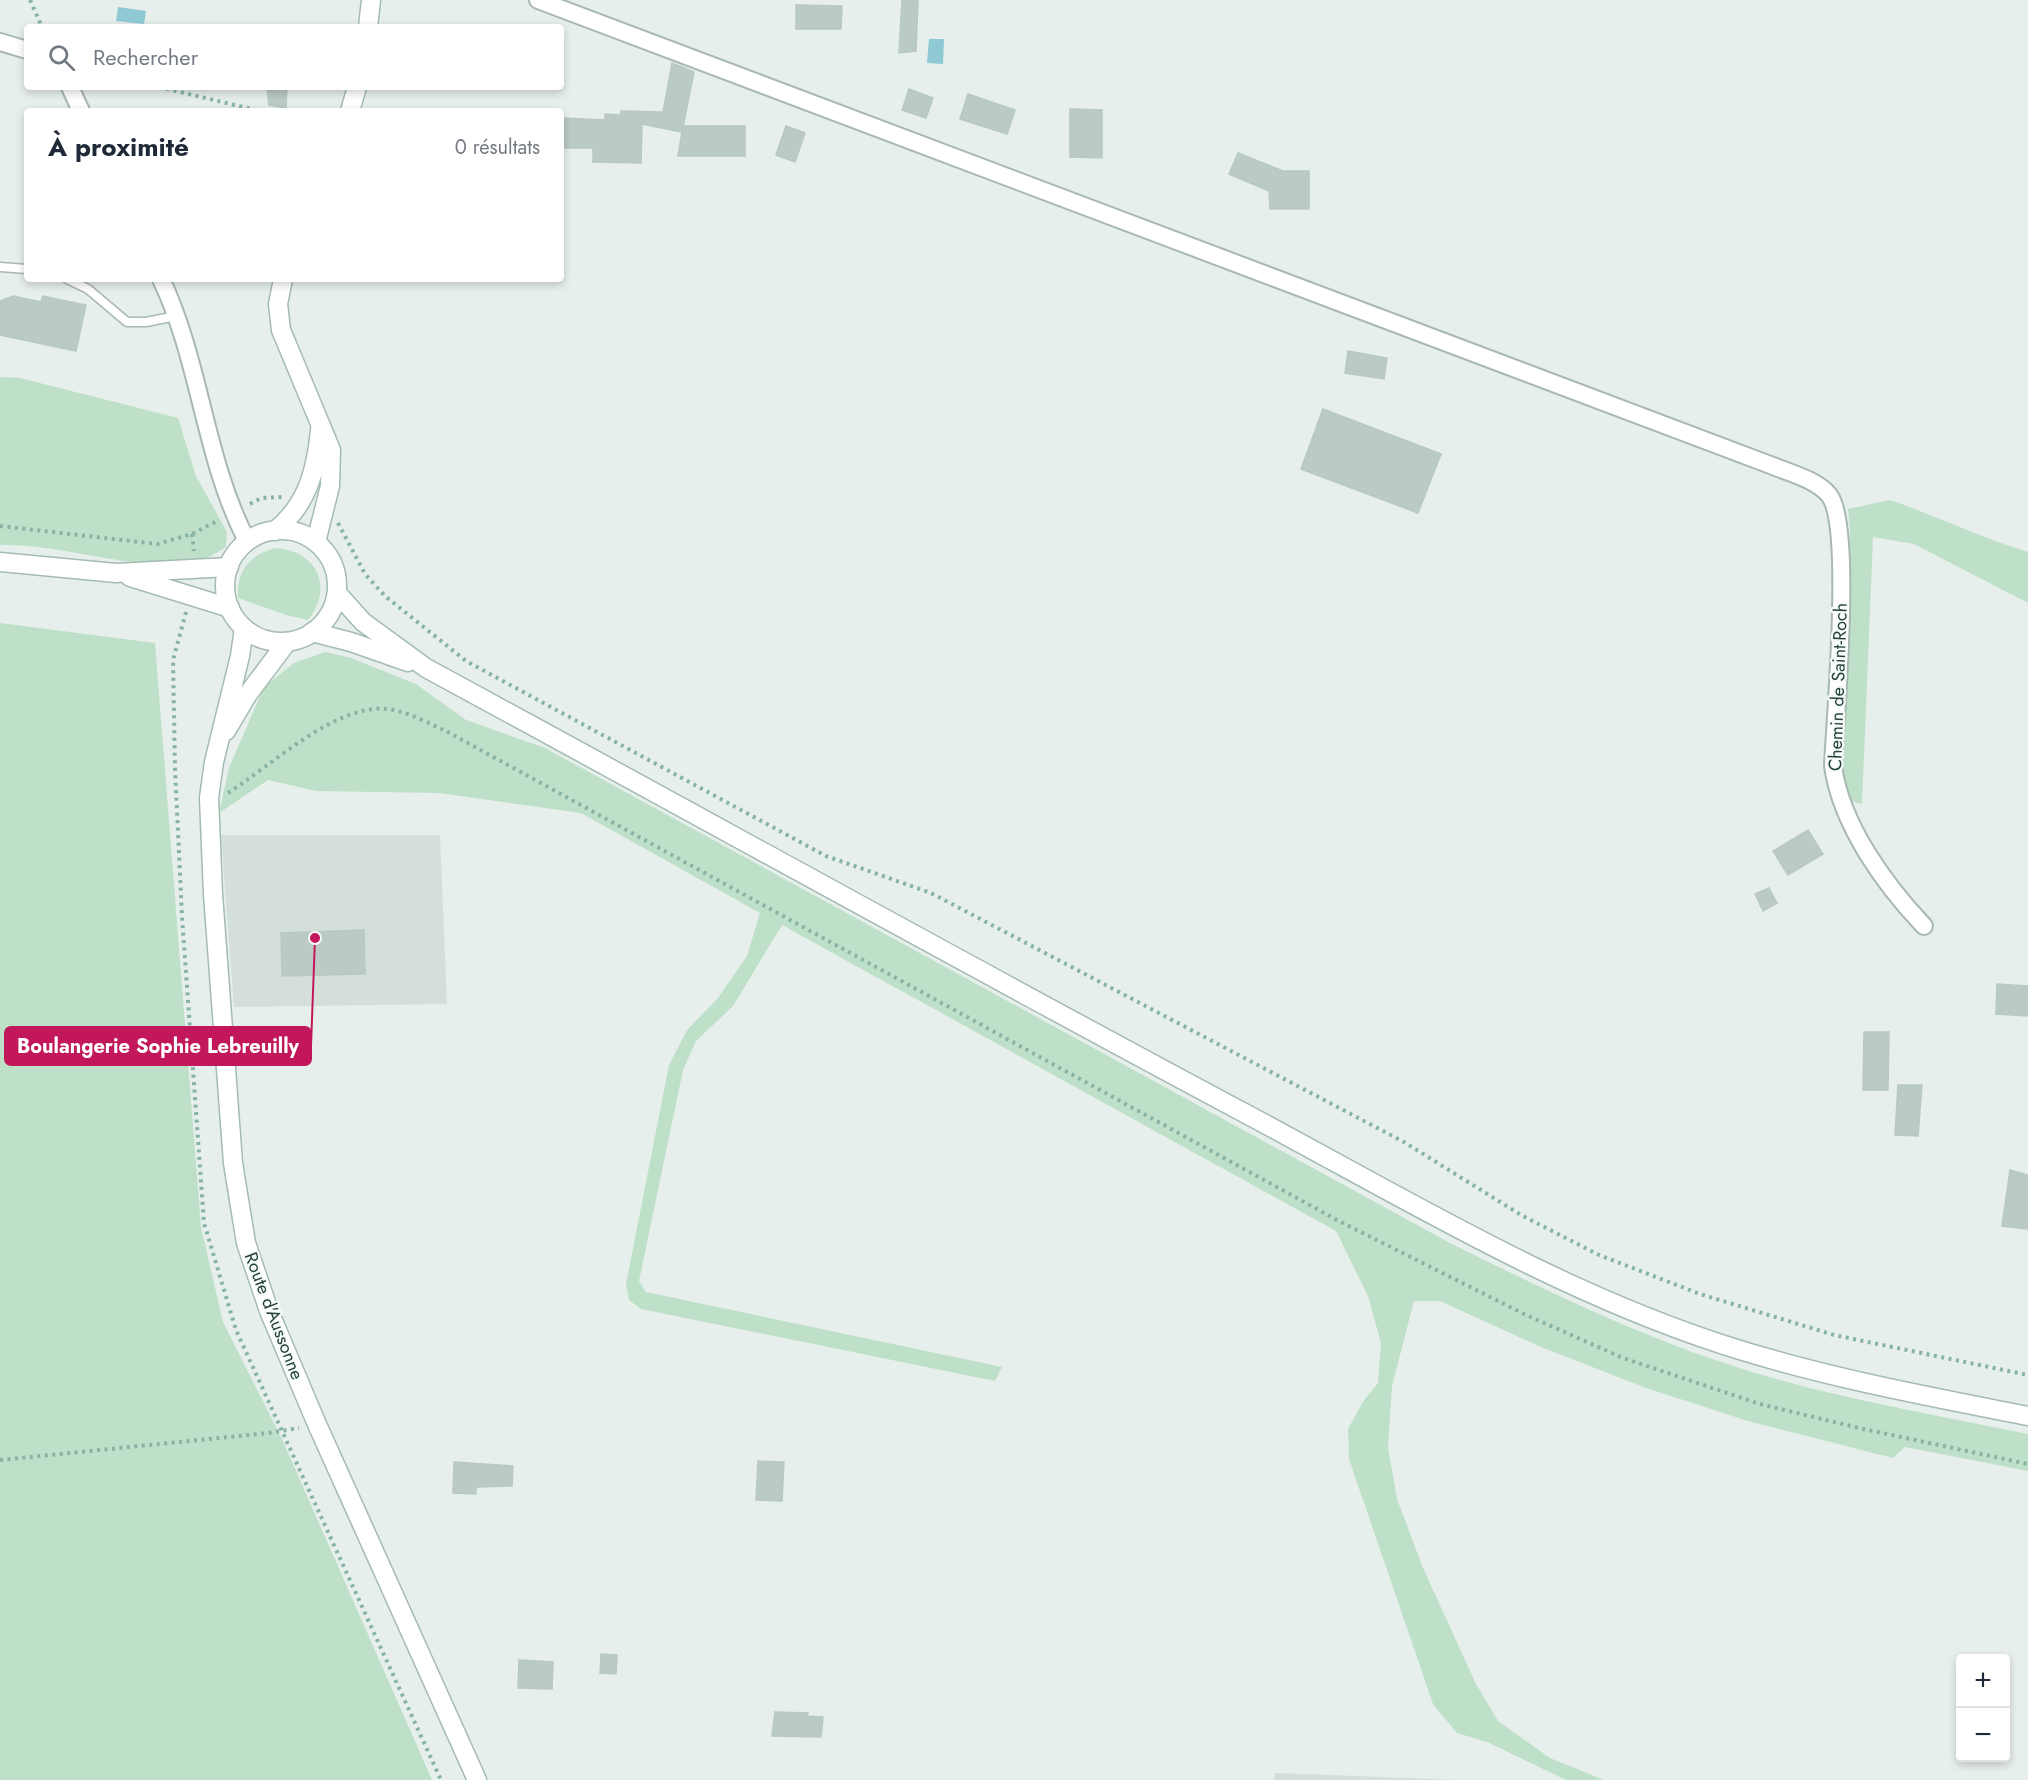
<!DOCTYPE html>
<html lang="fr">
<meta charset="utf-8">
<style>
body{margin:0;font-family:Jost,sans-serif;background:#f6f6f7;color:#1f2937}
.controls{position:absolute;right:18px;bottom:18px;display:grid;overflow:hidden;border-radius:6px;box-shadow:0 3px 9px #0003}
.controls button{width:54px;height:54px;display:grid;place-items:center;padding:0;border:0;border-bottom:2px solid #e0e1e3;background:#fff;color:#1f2937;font:30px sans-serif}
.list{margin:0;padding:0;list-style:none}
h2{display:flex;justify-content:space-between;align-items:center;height:78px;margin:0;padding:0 24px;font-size:26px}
h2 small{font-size:20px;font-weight:400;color:#747a83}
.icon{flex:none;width:33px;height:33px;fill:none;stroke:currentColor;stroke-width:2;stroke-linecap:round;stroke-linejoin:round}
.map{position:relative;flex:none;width:2028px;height:1780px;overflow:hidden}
.search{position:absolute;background:#fff;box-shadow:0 3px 9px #0003;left:24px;top:24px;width:540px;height:66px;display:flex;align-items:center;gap:15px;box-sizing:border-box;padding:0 21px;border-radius:6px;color:#747a83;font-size:22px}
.panel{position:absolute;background:#fff;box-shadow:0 3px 9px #0003;left:24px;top:108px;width:540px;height:174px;border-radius:6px}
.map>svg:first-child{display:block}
.built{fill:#d4dfda}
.green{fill:#bfe0c8}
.water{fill:#8ec9d4}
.building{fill:#bbcac4;stroke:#b8c9c2;stroke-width:1.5}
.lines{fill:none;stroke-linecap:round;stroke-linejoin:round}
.lane-casing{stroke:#a8b8b2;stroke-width:11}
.street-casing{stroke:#a8b8b2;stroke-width:20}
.secondary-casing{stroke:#a4bbb3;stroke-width:21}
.path{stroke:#86b3a5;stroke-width:4;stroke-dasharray:3 4.5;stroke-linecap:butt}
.lane{stroke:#fff;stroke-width:8}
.street{stroke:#fff;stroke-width:16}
.secondary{stroke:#fff;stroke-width:18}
.labels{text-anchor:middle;stroke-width:4.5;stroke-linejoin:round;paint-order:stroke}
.street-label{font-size:18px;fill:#24423a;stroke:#f7fbf9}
.leader{fill:none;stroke:#c2185b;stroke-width:2}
.callout-dot{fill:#c2185b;stroke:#f7fbf9;stroke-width:2}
.callout{fill:#c2185b;stroke:#c2185b;stroke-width:2}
.callout-label{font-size:20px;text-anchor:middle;font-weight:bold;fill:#fff}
</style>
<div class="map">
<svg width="2028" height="1780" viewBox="0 0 2028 1780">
<rect width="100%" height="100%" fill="#e6efeb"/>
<g class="built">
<polygon points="221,835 440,835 447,1004 234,1007"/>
<polygon points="1275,1773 1462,1780 1274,1780"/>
</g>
<g class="green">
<path d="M0,377l20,1 158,40 18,58 31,56 -1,15c-13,8 -27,16 -43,17 -61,4 -121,-20 -183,-19z"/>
<path d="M1890,500c47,16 91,38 138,52v51l-114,-59 -41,-7 -11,267 -16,-4 -7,-26 11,-242 -2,-23z"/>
<path d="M276,548c41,3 58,39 32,72l-22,-5 -48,-17c-2,-27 12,-44 38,-50z"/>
<polygon points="0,623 155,643 201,1227 223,1322 282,1439 432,1780 0,1780"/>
<path d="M325,652l26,6 65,26 50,36 79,28 905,495c99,49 197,97 302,129 90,27 184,43 276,62v37l-123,-24 -12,11 -145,-37 -102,-33 -105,-41 -101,-46h-26l-22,85 -4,61 9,52 26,69 53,116 22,37 52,37 54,22h-38l-79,-38 -30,-9 -24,-29 -84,-245 -1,-30 16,-29 14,-17 3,-40 -13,-47 -32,-65 -554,-306 -49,81 -37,35 -13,29 -44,211 7,11 356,75 -7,14 -354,-72 -12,-9 -3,-16 43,-219 18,-35 31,-32 29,-42 13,-43 -179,-100 -142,-20 -123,-2 -48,-11 -49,33 10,-45 35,-81 30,-24z"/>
</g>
<g class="water">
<polygon points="118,7 146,11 144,24 116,21"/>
<polygon points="929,39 944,39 943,64 927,63"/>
</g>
<g class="building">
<polygon points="902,0 918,0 916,51 899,53"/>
<polygon points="796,5 842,6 841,29 796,29"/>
<polygon points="672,63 694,72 682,132 642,124 641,163 593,162 593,148 561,148 561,118 605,120 605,114 620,115 621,111 663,112"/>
<polygon points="267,87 287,87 286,108 269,105"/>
<polygon points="909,89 933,98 926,118 902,110"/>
<polygon points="968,94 1015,110 1007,134 960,119"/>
<polygon points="1070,109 1102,110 1102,158 1070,157"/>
<polygon points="683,126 745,126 745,156 678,156"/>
<polygon points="786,126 805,133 795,162 776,155"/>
<polygon points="1238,153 1283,171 1309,171 1309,209 1270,209 1269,191 1229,174"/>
<polygon points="13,296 41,302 43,296 86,305 76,351 0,335 0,301"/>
<polygon points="1348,351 1387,358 1384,379 1345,373"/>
<polygon points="1323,409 1441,454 1418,513 1301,469"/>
<polygon points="1808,830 1823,854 1788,875 1773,851"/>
<polygon points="1769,888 1777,903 1763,911 1755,894"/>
<polygon points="364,930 365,974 282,976 281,933"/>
<polygon points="1997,984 2028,986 2028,1016 1996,1014"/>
<polygon points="1864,1032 1889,1032 1888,1090 1863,1090"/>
<polygon points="1898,1085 1922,1085 1918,1136 1895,1135"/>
<polygon points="2010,1170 2028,1175 2028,1229 2002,1226"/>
<polygon points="758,1461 784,1462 782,1501 756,1500"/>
<polygon points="454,1462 513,1466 512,1486 476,1487 476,1494 453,1493"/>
<polygon points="601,1654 617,1655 616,1674 600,1673"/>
<polygon points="519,1660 553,1662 552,1689 518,1688"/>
<polygon points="775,1712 808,1713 807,1716 823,1717 821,1737 772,1736"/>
</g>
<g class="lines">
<defs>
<g id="lane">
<polyline points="0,267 27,269"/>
<polyline points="67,279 88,289 127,322 146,322 176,316"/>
</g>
<g id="street">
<path d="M538,0l1235,466c17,7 44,14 56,29 24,29 6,224 4,271 8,58 51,118 91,160"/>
<polyline points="0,42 27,50"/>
<polyline points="70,87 81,111"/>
<path d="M161,279c40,84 43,179 86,262"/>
</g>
<g id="secondary">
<polyline points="368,27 371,0"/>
<polyline points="350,111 357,87"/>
<polyline points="283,279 278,304 281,330 331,450 330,486 316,542"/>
<circle cx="281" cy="586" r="56"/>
<path d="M275,531c33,-27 41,-61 45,-101"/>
<polyline points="0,562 116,573 229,567"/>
<polyline points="130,577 230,608"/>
<path d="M337,593l26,29 63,46c275,149 548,301 824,448 154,82 307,175 474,229 99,32 202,51 304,71"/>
<polyline points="244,628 240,656 214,762 209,798 213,894 233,1163 246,1243 269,1311 316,1422 477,1780"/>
<polyline points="312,632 351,642 408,662"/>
<polyline points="226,731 248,694 287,642"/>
</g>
</defs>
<use href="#lane" class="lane-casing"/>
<use href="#street" class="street-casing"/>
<use href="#secondary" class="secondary-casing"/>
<g class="path">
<polyline points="30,0 42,27"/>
<polyline points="159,87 260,111"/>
<polyline points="250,504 261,498 282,497"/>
<polyline points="338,523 365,574 385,596 466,661 826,856 931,893 1404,1142 1521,1215 1599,1255 1700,1294 1834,1335 2028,1375"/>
<polyline points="0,526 157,544 192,534 219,520"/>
<polyline points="192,534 194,551"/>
<polyline points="186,612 173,660 175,768 182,917 204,1223 236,1330 441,1780"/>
<path d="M228,793c43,-27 113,-95 166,-83 18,4 36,14 52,21l891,489 187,94 99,44 137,46 99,24 169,36"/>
<polyline points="0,1460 268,1433 299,1428"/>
</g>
<use href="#lane" class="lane"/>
<use href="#street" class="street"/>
<use href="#secondary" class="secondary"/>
</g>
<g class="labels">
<g class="street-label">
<text transform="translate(1838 687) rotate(-88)" y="6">Chemin de Saint-Roch</text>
<text transform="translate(274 1316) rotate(69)" y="6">Route d'Aussonne</text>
</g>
</g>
<path class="leader" d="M315 938L311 1046"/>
<circle class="callout-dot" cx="315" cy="938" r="6"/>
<rect class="callout" x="5" y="1027" width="306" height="38" rx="6"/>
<g class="callout-label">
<text x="158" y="1053">Boulangerie Sophie Lebreuilly</text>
</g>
</svg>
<div class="controls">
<button>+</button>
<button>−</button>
</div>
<div class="search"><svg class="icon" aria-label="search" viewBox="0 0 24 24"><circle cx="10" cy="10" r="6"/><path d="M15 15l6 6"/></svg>Rechercher</div>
<section class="panel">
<h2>À proximité<small>0 résultats</small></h2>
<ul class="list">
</ul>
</section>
</div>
